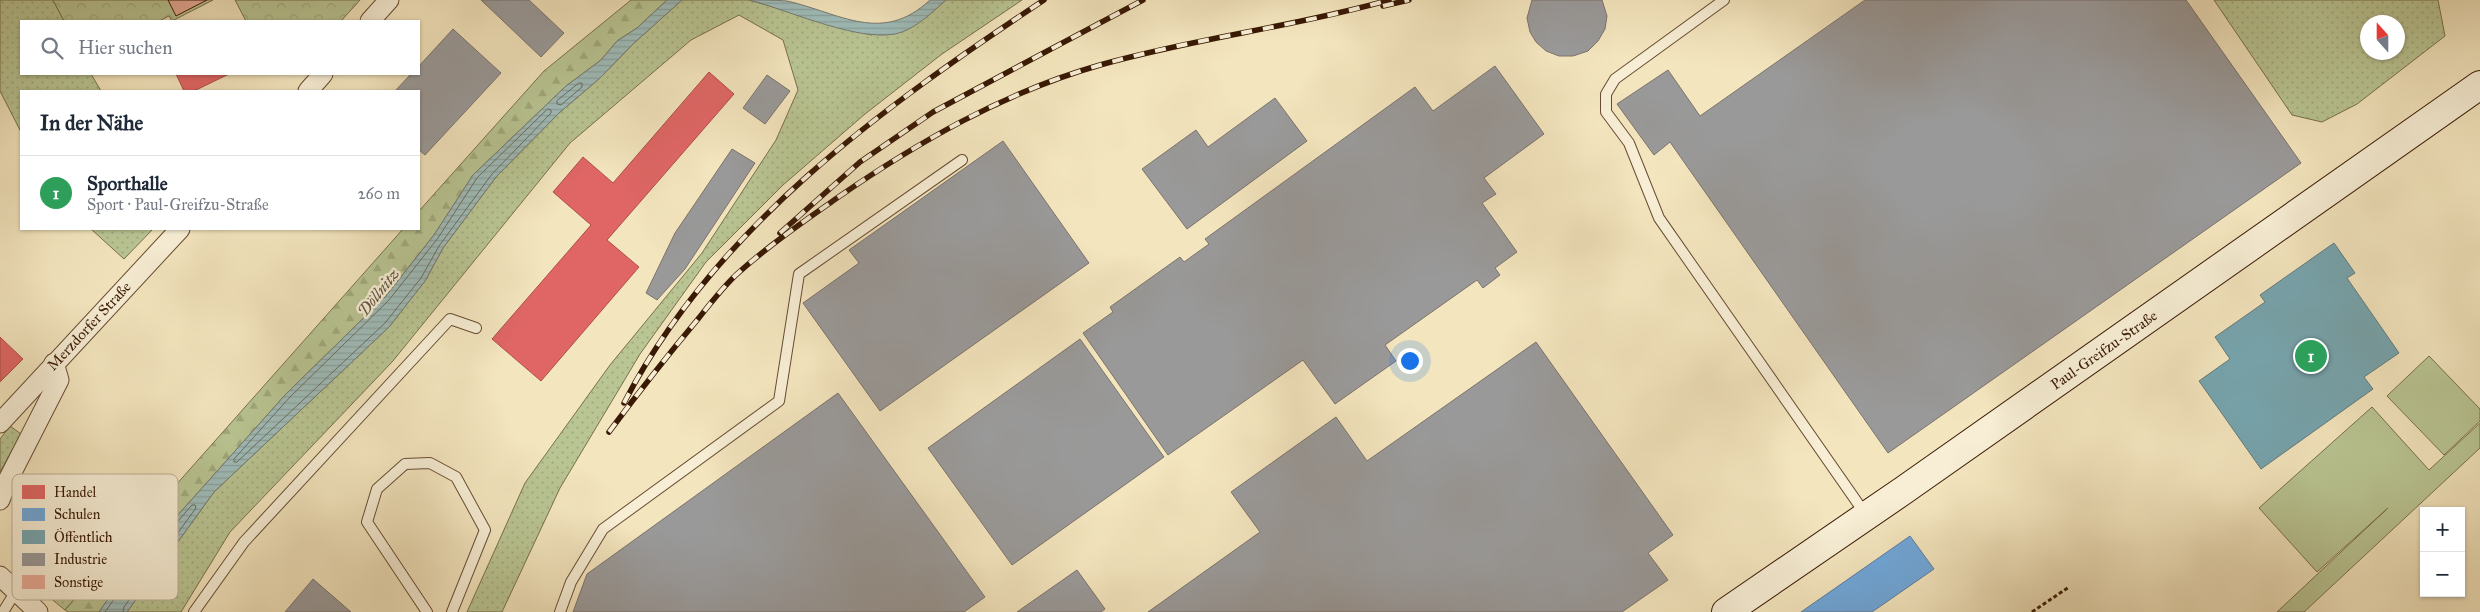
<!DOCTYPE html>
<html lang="de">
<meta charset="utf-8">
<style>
body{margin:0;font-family:"IM FELL Great Primer",serif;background:#f2f2f3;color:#1f2937}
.controls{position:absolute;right:15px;bottom:15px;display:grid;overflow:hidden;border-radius:0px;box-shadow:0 1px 4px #0004}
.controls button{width:45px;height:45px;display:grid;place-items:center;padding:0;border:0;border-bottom:1px solid #e0e1e3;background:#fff;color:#1f2937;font:25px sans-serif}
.compass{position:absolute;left:2360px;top:15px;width:45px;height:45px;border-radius:50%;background:#fff;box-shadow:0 1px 4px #0004;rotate:339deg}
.you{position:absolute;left:1409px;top:360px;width:18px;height:18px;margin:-12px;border:4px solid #fff;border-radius:50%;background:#1a73e8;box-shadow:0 0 0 8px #1a73e833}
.badge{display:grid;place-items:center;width:32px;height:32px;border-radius:50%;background:#0f766e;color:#fff;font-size:16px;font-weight:700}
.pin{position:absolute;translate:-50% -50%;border:2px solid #fff;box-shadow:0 1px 5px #0006}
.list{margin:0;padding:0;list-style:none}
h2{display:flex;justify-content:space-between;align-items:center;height:65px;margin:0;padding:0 20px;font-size:21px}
h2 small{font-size:16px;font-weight:400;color:#747a83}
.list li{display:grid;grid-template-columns:32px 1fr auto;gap:15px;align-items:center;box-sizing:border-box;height:75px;padding:0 20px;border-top:1px solid #e0e1e3}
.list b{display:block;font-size:19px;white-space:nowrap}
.list p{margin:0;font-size:16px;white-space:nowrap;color:#747a83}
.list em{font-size:16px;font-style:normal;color:#747a83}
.icon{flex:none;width:28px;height:28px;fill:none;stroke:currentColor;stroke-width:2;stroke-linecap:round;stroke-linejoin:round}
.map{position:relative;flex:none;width:2480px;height:612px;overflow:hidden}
.search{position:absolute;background:#fff;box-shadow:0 1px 4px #0004;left:20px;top:20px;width:400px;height:55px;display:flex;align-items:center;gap:12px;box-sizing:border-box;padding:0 18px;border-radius:0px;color:#747a83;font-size:19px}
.panel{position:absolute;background:#fff;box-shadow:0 1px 4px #0004;left:20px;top:90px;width:400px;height:140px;border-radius:0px}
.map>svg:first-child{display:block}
.grass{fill:url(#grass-dots);stroke:#796f4c;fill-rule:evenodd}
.forest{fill:url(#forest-firs);stroke:#796f4c}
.park{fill:url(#park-crowns);stroke:#796f4c}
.pitch{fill:#b9c593;stroke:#796f4c}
.water{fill:url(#water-rules);stroke:#767b72}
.shops{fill:#e06666;stroke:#ae4f49}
.schools{fill:#6fa8dc;stroke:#5f7d9b}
.public{fill:#76a5af;stroke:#647b7c}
.industry{fill:#999;stroke:#7c736c}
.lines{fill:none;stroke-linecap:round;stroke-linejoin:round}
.shore{stroke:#6c6b60;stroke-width:1}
.building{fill:#e8ac99;stroke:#391904}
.lane-casing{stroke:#684c32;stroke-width:12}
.street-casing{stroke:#684c32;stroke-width:21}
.secondary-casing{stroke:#391904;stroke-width:30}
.path{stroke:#391904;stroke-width:3;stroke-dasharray:4 2.5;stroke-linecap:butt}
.lane{stroke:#f7eed5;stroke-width:10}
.street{stroke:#f7eed5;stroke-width:19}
.secondary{stroke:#f7eed5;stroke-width:28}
.rail-casing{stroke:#391904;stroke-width:5.5}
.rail{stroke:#f7eed5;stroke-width:4;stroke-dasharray:11;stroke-linecap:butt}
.labels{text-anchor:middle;stroke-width:5;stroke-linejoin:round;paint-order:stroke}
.street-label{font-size:15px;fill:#391904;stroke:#f7eed5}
.water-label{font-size:16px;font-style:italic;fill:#5d5244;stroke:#f7eed5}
.key{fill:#f7eed5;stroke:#beae96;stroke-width:1}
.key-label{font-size:14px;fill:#391904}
</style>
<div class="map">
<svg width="2480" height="612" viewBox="0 0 2480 612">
<defs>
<pattern id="grass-dots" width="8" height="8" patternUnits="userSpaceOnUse" patternTransform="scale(1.25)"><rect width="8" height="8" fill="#b9c593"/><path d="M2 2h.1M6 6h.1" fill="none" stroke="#a0a97d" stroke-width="1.8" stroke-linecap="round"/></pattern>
<pattern id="forest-firs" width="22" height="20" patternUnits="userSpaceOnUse" patternTransform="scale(1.25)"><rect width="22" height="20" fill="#b9c593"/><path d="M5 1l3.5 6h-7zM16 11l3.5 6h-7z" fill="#a0a97d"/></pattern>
<pattern id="park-crowns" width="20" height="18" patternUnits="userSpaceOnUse" patternTransform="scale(1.25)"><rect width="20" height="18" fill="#b9c593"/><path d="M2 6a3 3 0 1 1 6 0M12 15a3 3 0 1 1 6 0" fill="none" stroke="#a0a97d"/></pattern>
<pattern id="water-rules" width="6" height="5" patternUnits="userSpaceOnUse" patternTransform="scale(1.25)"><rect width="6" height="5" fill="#9fbdbb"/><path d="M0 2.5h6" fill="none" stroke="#8aa29f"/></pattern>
</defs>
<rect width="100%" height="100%" fill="#f3e5be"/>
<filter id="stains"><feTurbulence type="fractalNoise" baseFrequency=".004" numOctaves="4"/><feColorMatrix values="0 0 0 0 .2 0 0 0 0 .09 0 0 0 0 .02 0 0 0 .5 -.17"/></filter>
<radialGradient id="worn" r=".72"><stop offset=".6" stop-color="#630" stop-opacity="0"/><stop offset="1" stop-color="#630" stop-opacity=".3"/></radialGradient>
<g class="grass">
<polygon points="0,0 53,0 64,21 21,21 21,74 91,74 101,91 21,91 21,132 0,91"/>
<polygon points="682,0 749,0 871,35 925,18 946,0 1022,0 942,54 865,114 783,185 706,262 640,354 560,488 502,612 467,612 525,483 610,365 702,253 776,140 798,90 783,40 739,15 691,40 570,143 392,362 230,532 181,612 127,612 214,492 389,327 425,281 443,248 496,177 559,113 600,78 633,44"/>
<path d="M2214,0h224l7,36 -88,68 -35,18 -30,-7zM2368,22h30v30h-30z"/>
<polygon points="91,229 153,229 124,259"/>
<polygon points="10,426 21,434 0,472 0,439"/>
<path d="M27,484l83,73 -45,53c-56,-45 -65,-56 -38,-126z"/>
</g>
<polygon class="forest" points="631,0 667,0 637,28 617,41 601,60 566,86 473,175 434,235 386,296 286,394 127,572 99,612 68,612 65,610 403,229 419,229 419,211 544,71"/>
<g class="park">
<polygon points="53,0 213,0 172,21 169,16 159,21 64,21"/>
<polygon points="235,0 360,0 341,21 246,21"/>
</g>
<g class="pitch">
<polygon points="2429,356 2480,409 2480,421 2444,455 2387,396"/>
<polygon points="2372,407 2429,470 2480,423 2480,448 2304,612 2277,612 2388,508 2317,572 2259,508"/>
</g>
<g class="water">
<polygon points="667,0 682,0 633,44 600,78 559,113 496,177 443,248 425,281 389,327 214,492 127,612 99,612 127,572 286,394 386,296 434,235 473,175 566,86 601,60 617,41 637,28"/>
<path d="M749,0c12,0 26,0 38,1 53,12 95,44 143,-1h16c-13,11 -27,26 -44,32 -36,14 -116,-23 -153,-32z"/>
</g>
<g class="shops">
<polygon points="709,72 734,94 607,240 639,267 541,381 492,339 591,225 553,192 583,157 613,183"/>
<polygon points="176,74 229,74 194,91 184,91"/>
<polygon points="0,337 23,359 0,382"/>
</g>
<polygon class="schools" points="1910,536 1934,569 1872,612 1801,612"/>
<polygon class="public" points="2334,243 2355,273 2347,278 2399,353 2364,377 2373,389 2261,469 2199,381 2230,359 2215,337 2265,302 2260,295"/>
<g class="industry">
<polygon points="481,0 529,0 564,33 541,57"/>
<polygon points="1532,0 1602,0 1607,16 1605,29 1598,41 1588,51 1573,56 1559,56 1546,51 1536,42 1530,32 1527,18"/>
<polygon points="1865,0 2186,0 2301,163 1888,453 1670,142 1654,155 1617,104 1668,70 1700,116"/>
<polygon points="453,29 501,73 425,155 419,150 419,91 395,91 411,74 419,74 419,66"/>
<polygon points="1495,66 1544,134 1484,178 1496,194 1482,203 1517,252 1495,268 1500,275 1483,288 1477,280 1385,345 1396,361 1335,404 1303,360 1168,455 1083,333 1113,312 1110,307 1180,257 1184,262 1209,244 1205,239 1415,87 1433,111"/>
<polygon points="767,75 790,91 765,124 743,108"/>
<polygon points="1275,98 1307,141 1187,229 1142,169 1196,130 1208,147"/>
<polygon points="1003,141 1089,263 880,411 803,303 859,263 849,250"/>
<polygon points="732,149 755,163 685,269 657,300 646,293 675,233"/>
<polygon points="1080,339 1164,457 1012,565 928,448"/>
<polygon points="1536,342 1673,535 1648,553 1668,580 1622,612 1148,612 1260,532 1231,492 1336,417 1367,461"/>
<polygon points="838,393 985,597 964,612 573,612 587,574"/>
<polygon points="1077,570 1105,609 1101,612 1017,612"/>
<polygon points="313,579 351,612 285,612"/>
</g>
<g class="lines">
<g class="shore">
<polygon points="579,83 582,83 582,87 561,105 557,104 557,101"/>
<polygon points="548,109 551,110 551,113 492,174 439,246 421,278 385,323 237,462 234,462 234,459 290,397 389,300 438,238 477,178"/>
<polyline points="105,612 131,575 192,505 195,505 196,508 124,607 123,612"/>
</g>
</g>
<polygon class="building" points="168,0 207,0 176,16"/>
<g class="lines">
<defs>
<g id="lane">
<polyline points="1724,0 1615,79 1606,94 1606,112 1629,143 1659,218 1866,515"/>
<polyline points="3,612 16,591"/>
<polyline points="194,612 244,542 450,319 476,328"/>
<polyline points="427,612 367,522 377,489 405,464 430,463 456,477 485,530 452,612"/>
<polyline points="560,612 571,582 603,529 779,401 799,274 962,160"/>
</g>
<g id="street">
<polyline points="370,21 389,0"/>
<polyline points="308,91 323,74"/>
<polyline points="0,423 180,229"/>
<polyline points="0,500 6,484 59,380 54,363"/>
<polyline points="0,576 38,612"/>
</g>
<polyline id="secondary" points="1726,612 1904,490 2480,85"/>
</defs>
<use href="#lane" class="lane-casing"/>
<use href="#street" class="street-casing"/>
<use href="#secondary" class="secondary-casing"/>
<polyline class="path" points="2032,612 2069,587"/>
<use href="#lane" class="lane"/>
<use href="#street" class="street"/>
<use href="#secondary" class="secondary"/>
<defs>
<g id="rail">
<polyline points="1383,6 1409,0"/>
<polyline points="780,233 860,162 933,112 1143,0"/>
<path d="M624,403c91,-176 259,-296 420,-403"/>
<path d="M609,432c29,-39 58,-76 89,-113 12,-15 25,-32 39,-45 31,-28 66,-52 100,-76 81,-56 168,-106 263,-133 95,-27 194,-38 289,-65"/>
</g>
</defs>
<use href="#rail" class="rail-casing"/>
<use href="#rail" class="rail"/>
</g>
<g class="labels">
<g class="street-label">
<text transform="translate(89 326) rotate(-47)" y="5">Merzdorfer Straße</text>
<text transform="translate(2104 350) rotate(-35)" y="5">Paul-Greifzu-Straße</text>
</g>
<g class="water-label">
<text transform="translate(378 292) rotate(-51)" y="6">Döllnitz</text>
</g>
</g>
<rect x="12" y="474" width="166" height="126" rx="8" class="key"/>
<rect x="22" y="485" width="23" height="14" fill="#e06666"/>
<rect x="22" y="508" width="23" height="13" fill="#6fa8dc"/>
<rect x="22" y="530" width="23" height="14" fill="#76a5af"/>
<rect x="22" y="553" width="23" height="13" fill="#999"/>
<rect x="22" y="575" width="23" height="14" fill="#e8ac99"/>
<g class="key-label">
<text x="54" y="497">Handel</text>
<text x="54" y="519">Schulen</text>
<text x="54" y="542">Öffentlich</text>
<text x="54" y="564">Industrie</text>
<text x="54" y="587">Sonstige</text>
</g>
<rect width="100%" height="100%" filter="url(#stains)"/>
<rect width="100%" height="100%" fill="url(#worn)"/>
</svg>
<div class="controls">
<button>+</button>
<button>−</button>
</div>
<svg class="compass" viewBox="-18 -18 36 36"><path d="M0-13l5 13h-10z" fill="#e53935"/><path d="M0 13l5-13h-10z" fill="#747a83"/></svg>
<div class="you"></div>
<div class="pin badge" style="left:2311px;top:356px;background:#2e9e5b">1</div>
<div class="search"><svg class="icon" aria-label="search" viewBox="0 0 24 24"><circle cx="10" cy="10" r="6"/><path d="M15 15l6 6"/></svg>Hier suchen</div>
<section class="panel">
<h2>In der Nähe<small></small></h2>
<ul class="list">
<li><span class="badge" style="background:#2e9e5b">1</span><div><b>Sporthalle</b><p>Sport · Paul-Greifzu-Straße</p></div><em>260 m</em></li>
</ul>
</section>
</div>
